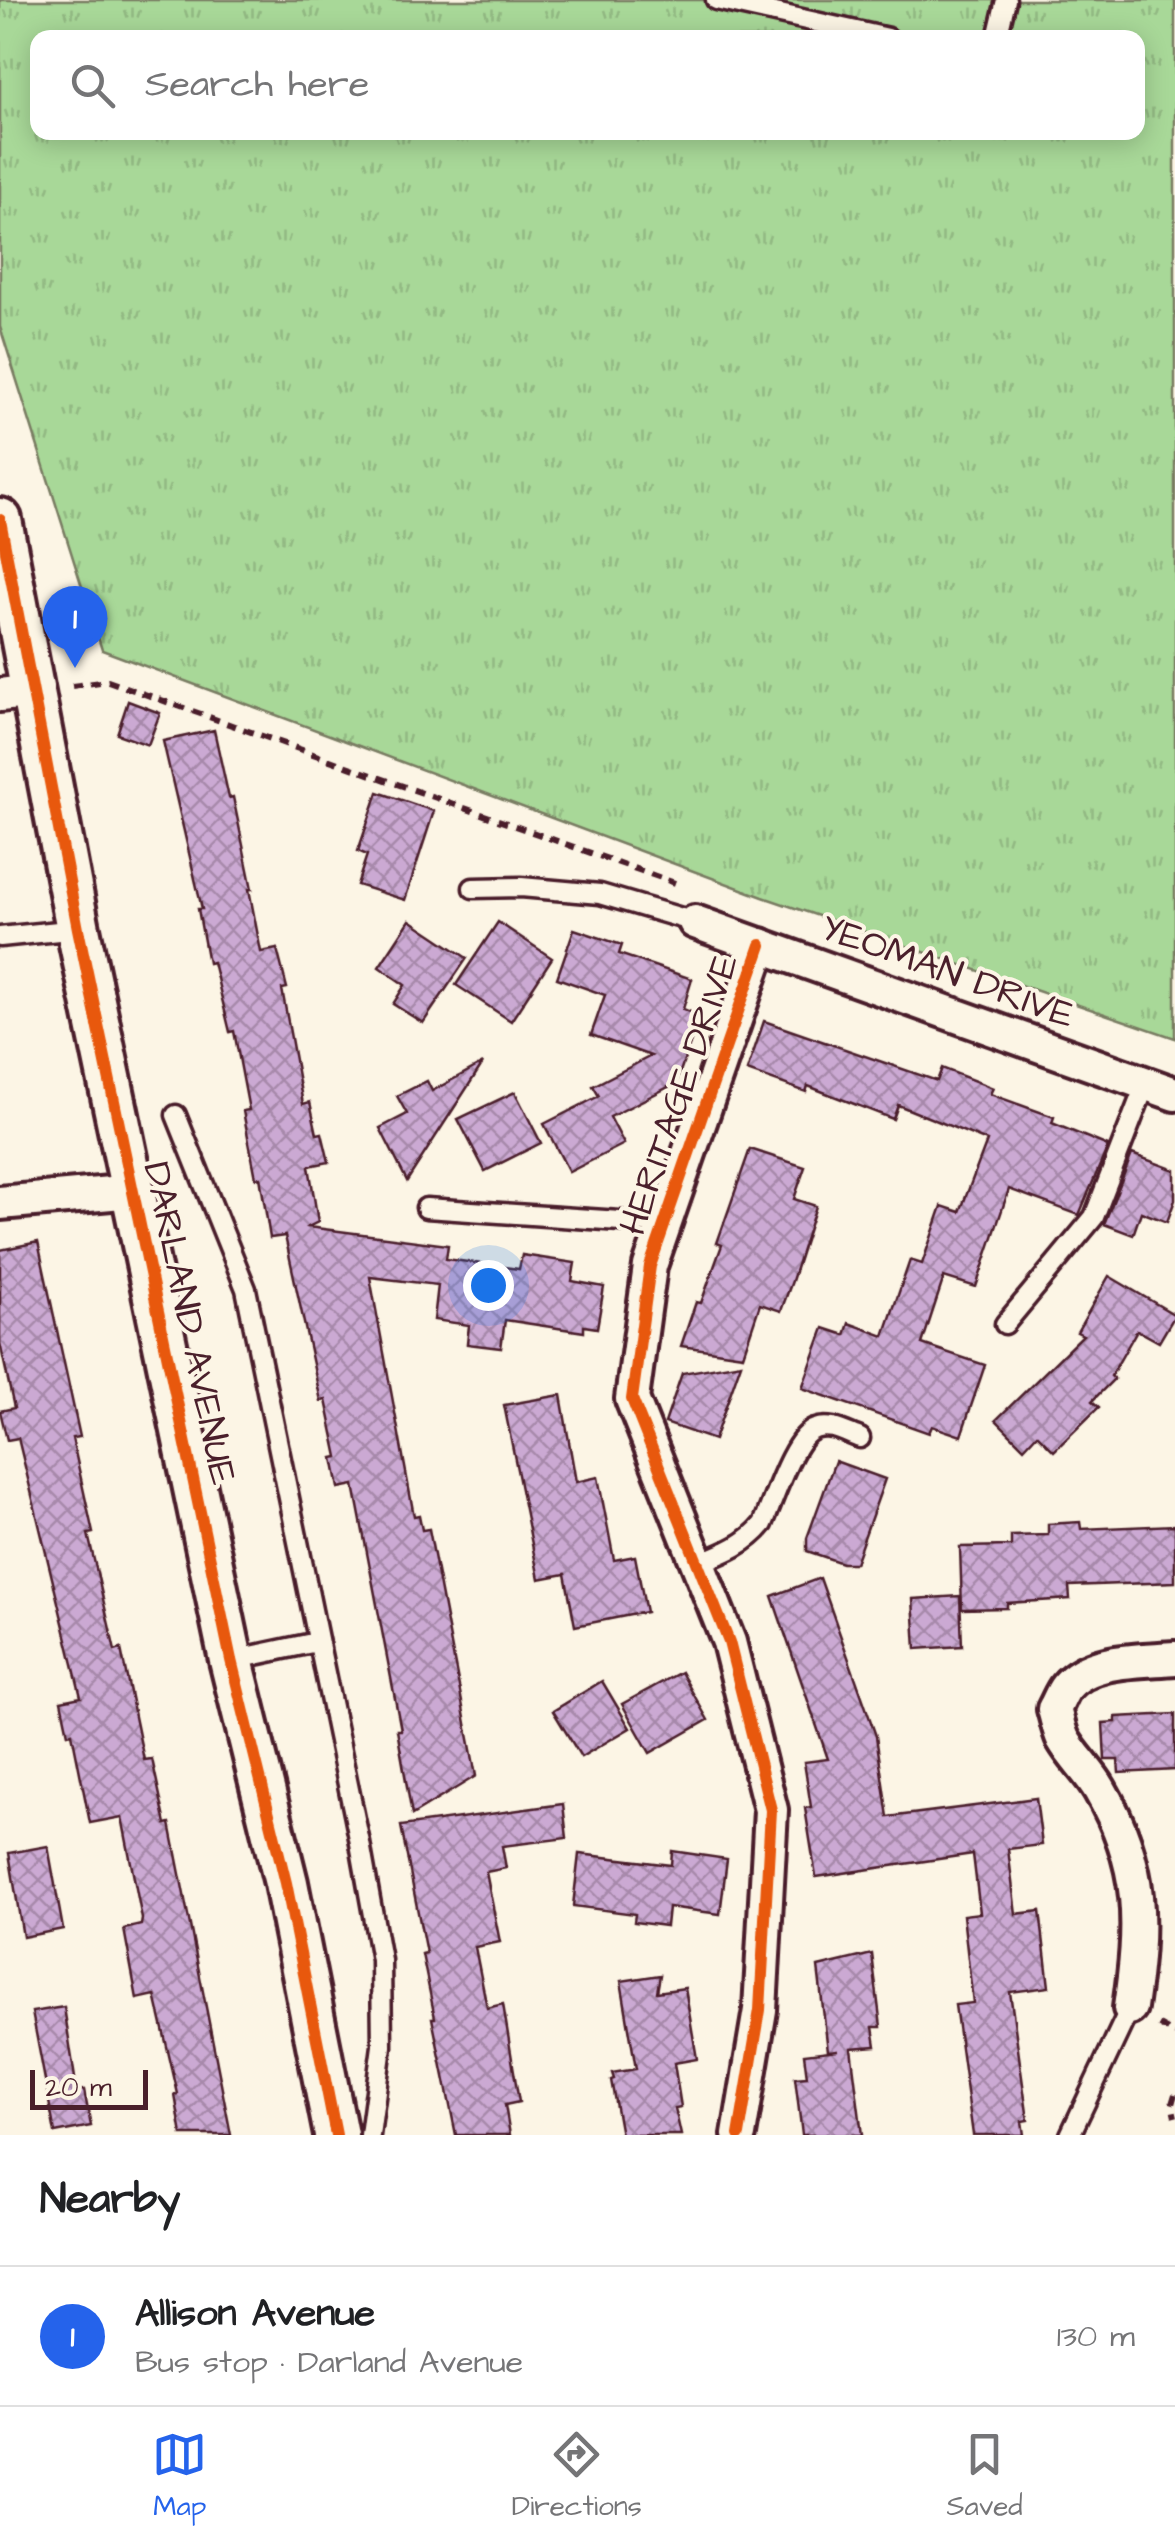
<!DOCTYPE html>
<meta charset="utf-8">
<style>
body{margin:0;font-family:"Architects Daughter",sans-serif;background:#f2f2f2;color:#202124}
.scale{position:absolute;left:30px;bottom:25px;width:118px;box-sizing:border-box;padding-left:10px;border:5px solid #4a1f2b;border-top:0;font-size:28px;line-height:35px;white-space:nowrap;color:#4a1f2b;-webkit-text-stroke:8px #fcf5e5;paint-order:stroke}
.you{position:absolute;left:488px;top:1285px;width:35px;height:35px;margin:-25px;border:8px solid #fff;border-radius:50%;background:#1a73e8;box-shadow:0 0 0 15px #1a73e833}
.badge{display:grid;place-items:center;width:65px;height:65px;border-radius:50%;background:#2563eb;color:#fff;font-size:32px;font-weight:700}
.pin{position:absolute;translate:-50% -82px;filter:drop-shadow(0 2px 5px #0008)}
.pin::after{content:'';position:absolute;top:52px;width:35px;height:30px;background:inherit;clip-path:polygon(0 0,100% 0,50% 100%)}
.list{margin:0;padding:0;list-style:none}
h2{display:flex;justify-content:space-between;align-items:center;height:130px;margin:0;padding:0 40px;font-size:42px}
h2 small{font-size:32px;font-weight:400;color:#757577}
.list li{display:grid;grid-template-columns:65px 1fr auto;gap:30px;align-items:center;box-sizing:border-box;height:140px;padding:0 40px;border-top:2px solid #e0e0e0}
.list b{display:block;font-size:38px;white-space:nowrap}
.list p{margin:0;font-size:32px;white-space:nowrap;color:#757577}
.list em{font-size:32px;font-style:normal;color:#757577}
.icon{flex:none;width:55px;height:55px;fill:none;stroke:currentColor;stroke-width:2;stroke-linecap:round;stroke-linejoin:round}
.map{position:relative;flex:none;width:1175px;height:2135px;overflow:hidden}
.search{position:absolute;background:#fff;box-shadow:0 5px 25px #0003;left:30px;right:30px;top:30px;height:110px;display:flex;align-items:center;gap:25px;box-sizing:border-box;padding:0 35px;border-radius:20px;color:#757577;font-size:38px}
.sheet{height:270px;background:#fff}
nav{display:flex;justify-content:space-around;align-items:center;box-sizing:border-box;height:140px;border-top:2px solid #e0e0e0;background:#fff;font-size:28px;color:#757577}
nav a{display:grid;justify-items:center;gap:5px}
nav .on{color:#2563eb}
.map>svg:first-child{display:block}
.grass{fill:url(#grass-tufts);stroke:#797c62;stroke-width:2.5;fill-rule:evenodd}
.building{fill:url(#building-cross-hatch);stroke:#4a1f2b;stroke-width:2.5}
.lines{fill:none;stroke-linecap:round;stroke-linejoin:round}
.service-casing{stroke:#4a1f2b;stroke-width:25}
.minor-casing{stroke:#4a1f2b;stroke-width:40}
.tertiary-casing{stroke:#4a1f2b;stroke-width:50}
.path{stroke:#4a1f2b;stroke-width:6;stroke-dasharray:10 8;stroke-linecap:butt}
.service{stroke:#fcf5e5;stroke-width:18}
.minor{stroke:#fcf5e5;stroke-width:32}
.tertiary{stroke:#fcf5e5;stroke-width:42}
.cycleway-casing{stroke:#fcf5e5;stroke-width:19}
.cycleway{stroke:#e8590c;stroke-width:12}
.labels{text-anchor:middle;stroke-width:8;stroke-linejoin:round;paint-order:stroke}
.street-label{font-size:38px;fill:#4a1f2b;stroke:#fcf5e5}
</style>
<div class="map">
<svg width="1175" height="2135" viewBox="0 0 1175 2135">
<defs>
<pattern id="grass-tufts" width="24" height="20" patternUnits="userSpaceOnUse" patternTransform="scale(2.5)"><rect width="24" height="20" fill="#a8d898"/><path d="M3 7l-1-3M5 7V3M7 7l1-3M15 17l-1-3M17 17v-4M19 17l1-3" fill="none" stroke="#92b983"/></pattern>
<pattern id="building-cross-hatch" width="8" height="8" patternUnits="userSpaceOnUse" patternTransform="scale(2.5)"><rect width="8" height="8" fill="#cba9d3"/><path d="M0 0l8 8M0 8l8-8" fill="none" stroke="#a789ab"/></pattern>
</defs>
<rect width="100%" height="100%" fill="#fcf5e5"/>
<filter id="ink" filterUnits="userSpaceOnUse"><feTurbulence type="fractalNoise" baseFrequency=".01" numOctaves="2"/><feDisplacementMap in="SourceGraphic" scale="20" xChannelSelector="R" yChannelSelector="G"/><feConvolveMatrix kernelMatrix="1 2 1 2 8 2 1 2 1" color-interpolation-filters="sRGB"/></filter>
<g filter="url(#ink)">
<path class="grass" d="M0,0h1175v1038l-412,-141 -661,-247 -102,-323zM38,38h1100v94h-1100z"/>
<g class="building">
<polygon points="128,701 160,713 148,745 117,734"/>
<polygon points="214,730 229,798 233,797 252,889 249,889 261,952 277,949 287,988 282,989 303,1104 310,1102 317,1134 322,1133 329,1162 309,1166 318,1222 308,1227 448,1245 446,1259 519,1269 522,1255 575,1263 572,1281 604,1287 597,1328 584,1326 584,1332 505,1320 501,1348 467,1344 469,1325 434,1320 438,1285 370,1277 414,1516 419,1515 422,1530 429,1529 476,1776 412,1815 397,1730 401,1730 354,1485 339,1488 333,1458 338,1457 326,1400 321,1401 285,1236 270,1238 260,1177 256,1178 243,1111 249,1110 234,1031 230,1032 213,962 208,963 198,909 202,909 163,741"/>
<polygon points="378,792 434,811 405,900 357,885 367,855 358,851"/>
<polygon points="410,920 467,958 423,1023 393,1004 405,985 379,967"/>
<polygon points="498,922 552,958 511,1021 456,985"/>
<polygon points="574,929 622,945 619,954 692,979 683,1009 700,1016 676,1083 610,1117 624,1144 569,1172 544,1124 599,1096 593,1086 651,1056 591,1035 605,995 557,978"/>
<polygon points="764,1021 937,1081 942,1068 993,1088 990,1094 1054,1117 1052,1123 1108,1146 1079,1215 1009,1189 976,1287 944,1277 922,1344 985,1365 961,1436 932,1426 929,1433 802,1388 824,1328 845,1335 849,1323 884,1336 910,1260 922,1264 942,1206 960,1212 987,1141 898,1105 893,1119 808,1086 806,1092 747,1071"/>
<polygon points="483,1063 407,1181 380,1128 407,1114 397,1096 427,1081 432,1091"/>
<polygon points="515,1092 541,1143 485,1171 458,1119"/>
<polygon points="750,1149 805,1167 794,1199 816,1206 792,1281 781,1311 760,1304 743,1355 681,1346 696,1302 701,1303 722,1245 717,1243"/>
<polygon points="1132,1154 1175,1170 1175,1200 1167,1222 1141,1212 1133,1235 1104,1224"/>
<polygon points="38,1242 80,1437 72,1438 93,1533 88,1534 115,1651 121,1649 144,1760 152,1759 166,1824 170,1823 231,2135 182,2135 175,2095 178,2094 155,1995 137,1999 124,1929 141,1925 142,1919 122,1817 90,1823 72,1733 68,1734 61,1701 81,1697 18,1438 7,1440 0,1411 14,1408 0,1343 0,1250"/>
<polygon points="1109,1276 1175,1315 1159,1342 1137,1330 1111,1376 1114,1379 1092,1401 1099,1407 1054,1451 1037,1434 1024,1448 996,1420 1083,1335 1077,1332"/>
<polygon points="741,1363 714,1440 665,1423 682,1373"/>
<polygon points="561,1395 576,1482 598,1477 614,1560 635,1556 646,1612 575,1626 565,1574 539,1579 504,1405"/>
<polygon points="835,1461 885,1479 855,1563 842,1563 807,1551 807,1538"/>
<polygon points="1080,1522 1081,1529 1175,1525 1175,1582 1069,1586 1070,1599 1007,1603 1007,1608 962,1609 960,1547 1011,1546 1011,1536 1048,1535 1048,1524"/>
<polygon points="820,1578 876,1736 888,1817 1036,1798 1042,1845 1008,1849 1016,1914 1040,1911 1049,1987 1010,1992 1028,2120 1022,2121 1024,2135 973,2135 955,2005 973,2003 963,1915 980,1913 973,1854 816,1877 805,1808 811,1807 804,1762 828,1759 772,1596"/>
<polygon points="960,1596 962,1646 916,1649 913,1599"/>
<polygon points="681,1672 708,1720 650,1753 622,1704"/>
<polygon points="602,1681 630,1728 581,1757 553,1711"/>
<polygon points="1175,1714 1175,1770 1119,1773 1118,1760 1105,1760 1103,1723 1116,1722 1116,1717"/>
<polygon points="563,1804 567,1838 502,1846 506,1868 486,1872 500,1942 475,1947 487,2008 503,2004 519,2102 505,2105 510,2135 456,2135 432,2018 435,2018 422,1954 426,1953 401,1826"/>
<polygon points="48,1846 63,1929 23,1937 9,1853"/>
<polygon points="672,1851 727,1859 720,1914 668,1907 666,1926 634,1922 635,1914 573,1906 579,1854 671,1865"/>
<polygon points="872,1954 881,2027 873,2027 876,2046 851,2048 862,2135 802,2135 795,2078 807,2077 804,2054 838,2050 828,2051 818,1967"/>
<polygon points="660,1975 657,1992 685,1988 697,2059 674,2063 681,2107 675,2108 681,2135 621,2135 611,2080 614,2079 612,2073 636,2069 621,1981"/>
<polygon points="64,2007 77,2091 84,2090 91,2126 55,2133 32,2012"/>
</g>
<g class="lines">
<defs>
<g id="service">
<polyline points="716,0 888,38"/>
<polyline points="997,38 1006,0"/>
<polyline points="473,888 521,887 600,894 695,922"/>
<polyline points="0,937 78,929"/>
<polyline points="176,1115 246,1289 360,1843 381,1960 382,2046 370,2135"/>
<polyline points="426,1208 665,1224"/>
<polyline points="1005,1324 1094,1217 1146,1083"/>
<path d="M699,1563c25,-10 47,-18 64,-39 10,-22 30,-88 52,-95 15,-6 31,4 45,9"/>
<polyline points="232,1660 317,1642"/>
<polyline points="1070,2135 1130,2008"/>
</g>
<g id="minor">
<polyline points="0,695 34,691"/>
<polyline points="695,922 1175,1094"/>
<polyline points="0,1203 133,1191"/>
<path d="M1130,2008c12,-83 14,-142 -30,-218 -10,-18 -27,-33 -37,-51 -4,-9 -6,-20 -9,-30 4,-6 7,-16 12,-22 24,-29 75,-26 109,-29"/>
<polyline points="739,2135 760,2010 771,1810 729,1642 632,1399 650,1266 761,945"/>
</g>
<polyline id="tertiary" points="0,520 78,929 231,1660 286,1883 336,2135"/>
</defs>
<use href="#service" class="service-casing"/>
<use href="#minor" class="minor-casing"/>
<use href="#tertiary" class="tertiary-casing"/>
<g class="path">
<polyline points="72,686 108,681 675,883"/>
<polyline points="1159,2025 1175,2034"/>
<polyline points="1175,2094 1172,2104 1175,2117"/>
</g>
<use href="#service" class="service"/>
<use href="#minor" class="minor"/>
<use href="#tertiary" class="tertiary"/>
<defs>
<g id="cycleway">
<polyline points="0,520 78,929 231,1660 286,1883 336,2135"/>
<polyline points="739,2135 760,2010 771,1810 729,1642 632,1399 650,1266 761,945"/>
</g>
</defs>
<use href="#cycleway" class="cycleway-casing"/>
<use href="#cycleway" class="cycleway"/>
</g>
</g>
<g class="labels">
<g class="street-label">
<text transform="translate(948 970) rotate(20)" y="13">YEOMAN DRIVE</text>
<text transform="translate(678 1094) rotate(-71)" y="13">HERITAGE DRIVE</text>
<text transform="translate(191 1323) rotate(78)" y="13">DARLAND AVENUE</text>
</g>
</g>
</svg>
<div class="scale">20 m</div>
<div class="you"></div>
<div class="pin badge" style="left:75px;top:668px">1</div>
<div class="search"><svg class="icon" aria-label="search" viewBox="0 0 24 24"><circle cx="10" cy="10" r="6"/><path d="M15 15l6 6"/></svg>Search here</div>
</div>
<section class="sheet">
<h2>Nearby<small></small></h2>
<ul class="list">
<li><span class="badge">1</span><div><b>Allison Avenue</b><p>Bus stop · Darland Avenue</p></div><em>130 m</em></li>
</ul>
</section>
<nav>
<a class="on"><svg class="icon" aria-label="map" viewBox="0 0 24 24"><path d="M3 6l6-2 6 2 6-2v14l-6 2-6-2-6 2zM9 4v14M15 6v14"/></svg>Map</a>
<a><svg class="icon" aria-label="directions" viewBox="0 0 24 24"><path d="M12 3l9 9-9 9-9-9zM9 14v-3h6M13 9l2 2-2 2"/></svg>Directions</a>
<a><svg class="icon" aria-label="saved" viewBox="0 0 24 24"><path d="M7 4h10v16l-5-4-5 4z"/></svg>Saved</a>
</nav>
